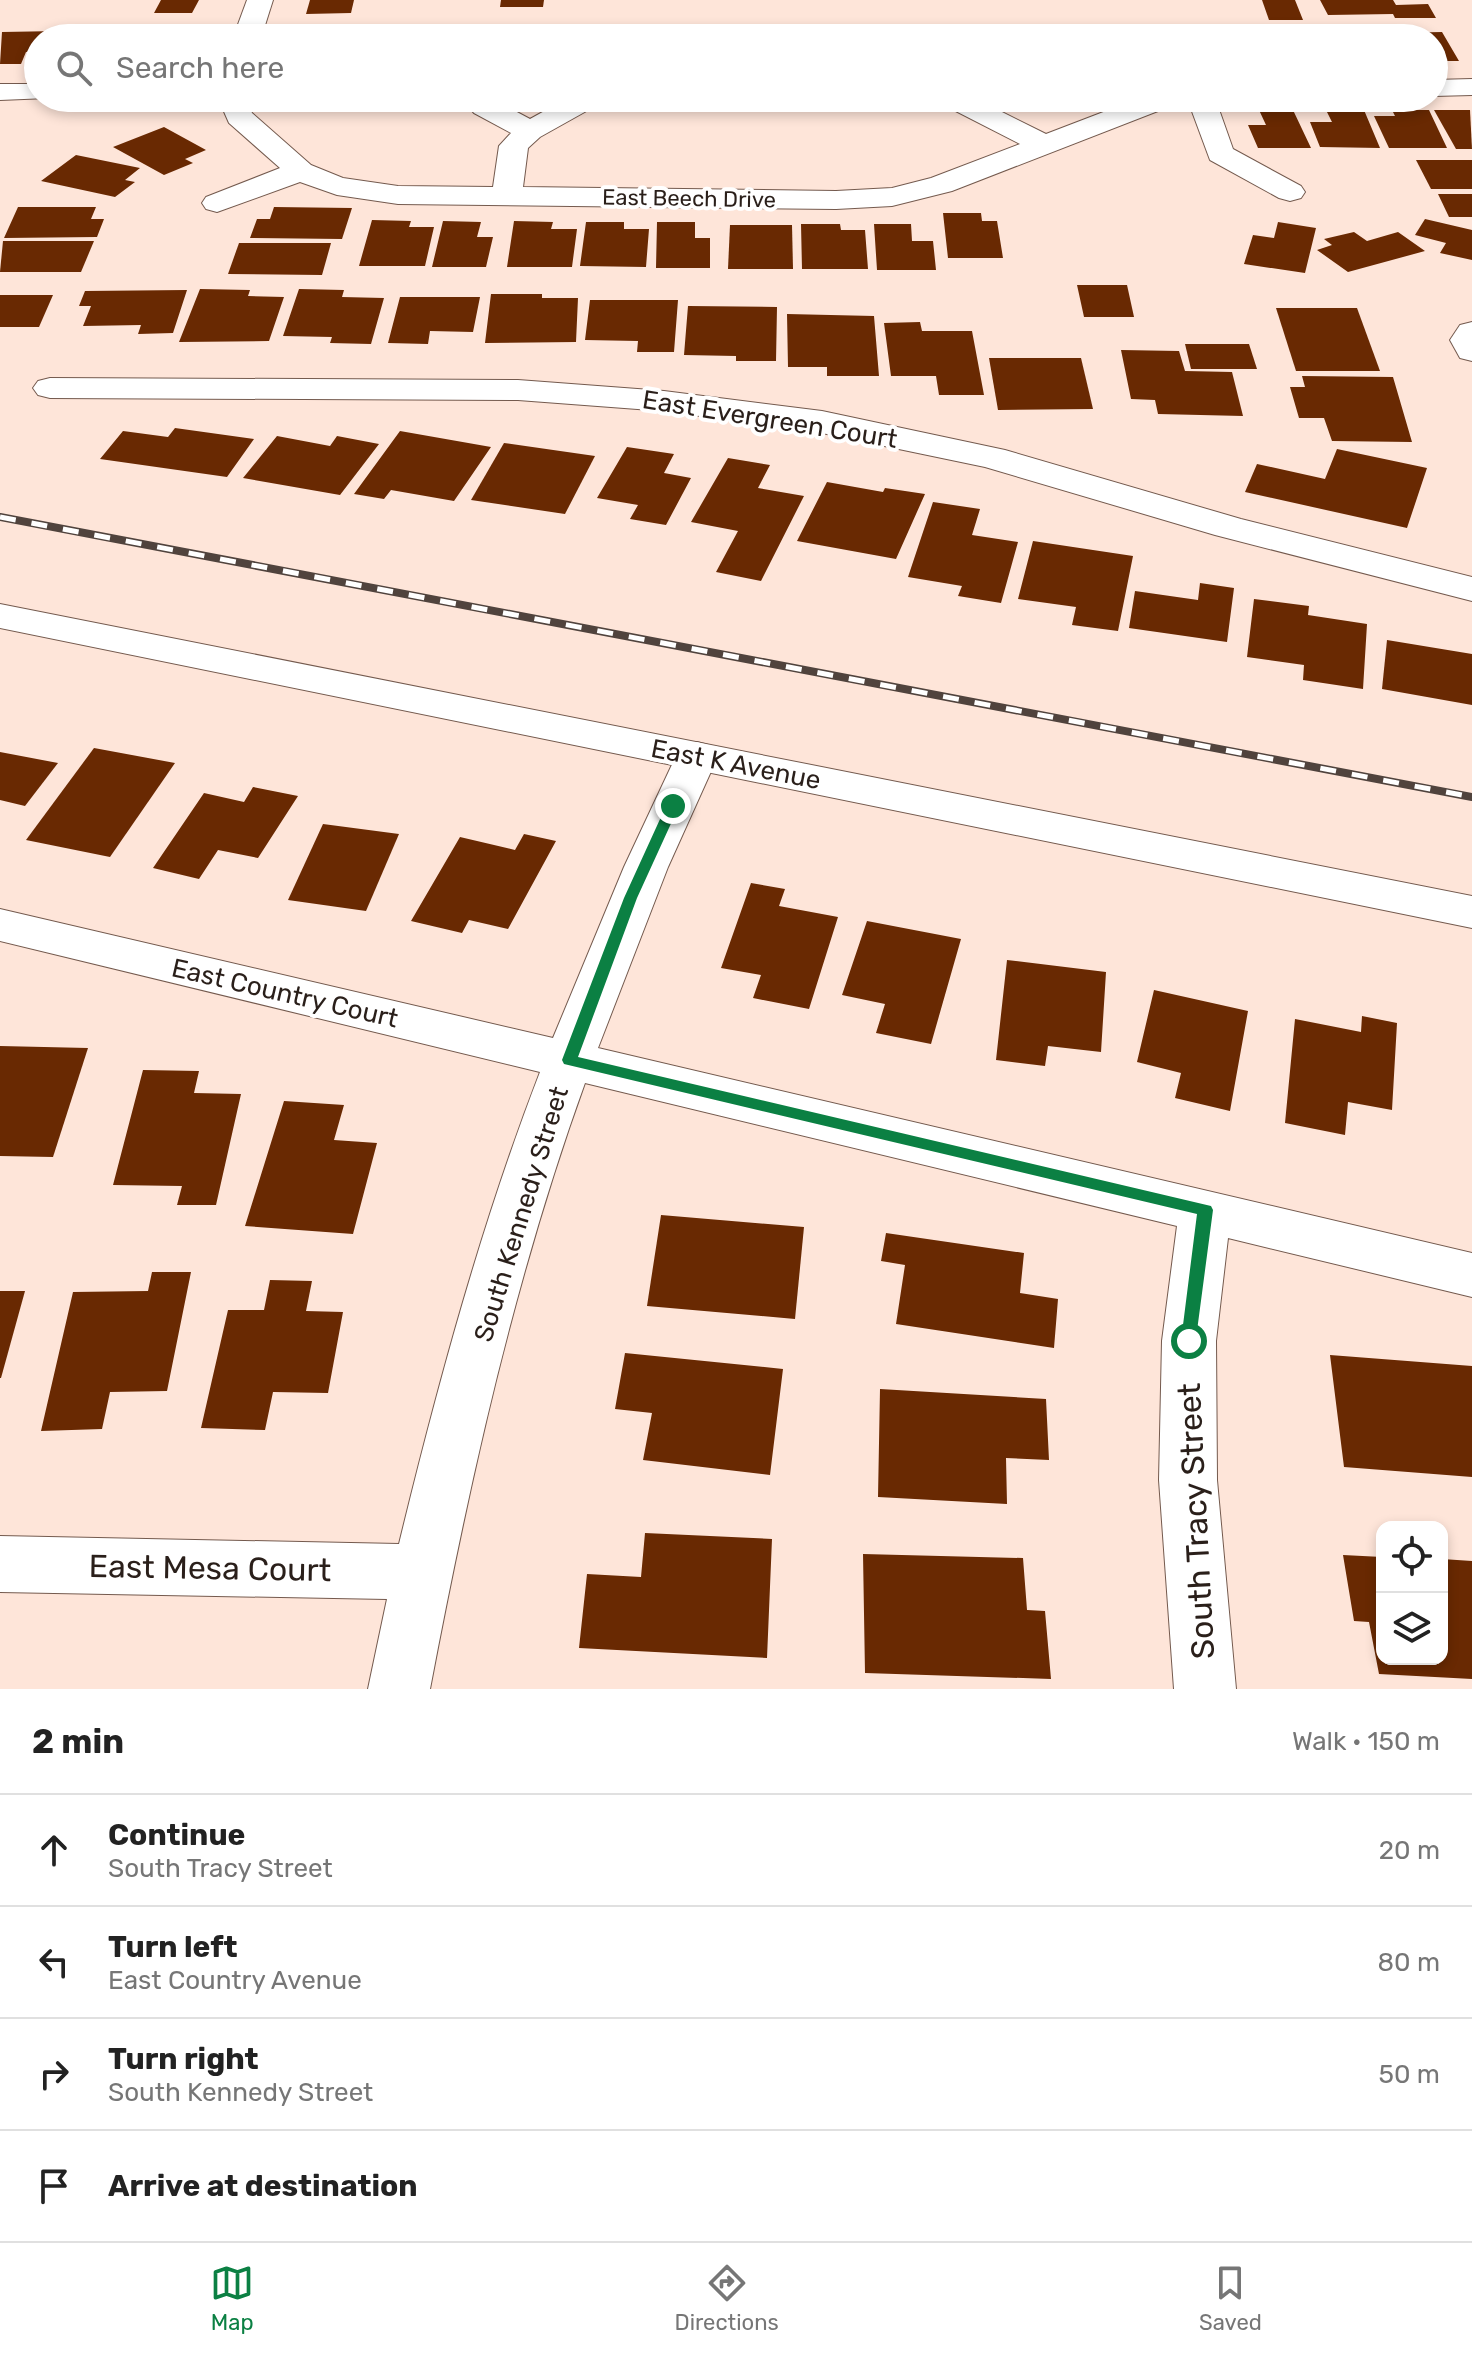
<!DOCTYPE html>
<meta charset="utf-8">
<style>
body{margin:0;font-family:Rubik,sans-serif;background:#f2f2f2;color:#222}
.controls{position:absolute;right:24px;bottom:24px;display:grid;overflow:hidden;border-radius:16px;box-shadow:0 4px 12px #0003}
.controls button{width:72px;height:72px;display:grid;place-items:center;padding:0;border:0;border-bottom:2px solid #e0e0e0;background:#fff;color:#222;font:40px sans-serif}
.stop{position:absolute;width:24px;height:24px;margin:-18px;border:6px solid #0b8043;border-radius:50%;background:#fff}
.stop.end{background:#0b8043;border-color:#fff;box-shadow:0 2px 8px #0008}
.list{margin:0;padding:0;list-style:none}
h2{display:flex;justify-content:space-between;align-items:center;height:104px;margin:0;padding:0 32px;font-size:34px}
h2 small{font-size:26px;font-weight:400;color:#767676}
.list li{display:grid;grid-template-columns:52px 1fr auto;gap:24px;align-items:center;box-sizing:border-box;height:112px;padding:0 32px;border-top:2px solid #e0e0e0}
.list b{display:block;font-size:30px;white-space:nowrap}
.list p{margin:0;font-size:26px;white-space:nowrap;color:#767676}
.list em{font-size:26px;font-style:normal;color:#767676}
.icon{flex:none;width:44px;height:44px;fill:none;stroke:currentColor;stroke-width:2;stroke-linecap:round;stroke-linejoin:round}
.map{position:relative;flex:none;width:1472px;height:1689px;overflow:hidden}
.search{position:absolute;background:#fff;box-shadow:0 4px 12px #0003;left:24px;right:24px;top:24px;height:88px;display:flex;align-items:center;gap:20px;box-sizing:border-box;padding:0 28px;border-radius:44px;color:#767676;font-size:30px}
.sheet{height:552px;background:#fff}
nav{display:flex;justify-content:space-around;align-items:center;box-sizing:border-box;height:112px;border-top:2px solid #e0e0e0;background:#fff;font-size:22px;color:#767676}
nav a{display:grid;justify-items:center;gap:4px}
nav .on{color:#0b8043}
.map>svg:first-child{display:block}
.building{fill:#692902}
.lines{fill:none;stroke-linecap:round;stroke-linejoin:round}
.minor-casing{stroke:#745a4e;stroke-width:2}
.tertiary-casing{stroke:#745a4e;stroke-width:2}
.minor{fill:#fff;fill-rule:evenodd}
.tertiary{fill:#fff;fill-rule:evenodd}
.rail-casing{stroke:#50433d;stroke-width:8}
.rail{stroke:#fff;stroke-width:5;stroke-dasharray:16;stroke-linecap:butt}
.route{fill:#0b8043}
.labels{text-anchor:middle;stroke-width:8;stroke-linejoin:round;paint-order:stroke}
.far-street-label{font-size:22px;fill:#2a1f1a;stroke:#fff}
.street-label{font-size:26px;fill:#2a1f1a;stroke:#fff}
.near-street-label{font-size:32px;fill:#2a1f1a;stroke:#fff}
</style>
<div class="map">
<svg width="1472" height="1689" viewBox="0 0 1472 1689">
<rect width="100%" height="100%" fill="#fee5d9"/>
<g class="building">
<polygon points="161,0 199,0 192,13 154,13"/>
<polygon points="310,0 354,0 351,13 306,14"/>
<polygon points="501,0 544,0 543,7 500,7"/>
<polygon points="1262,0 1295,0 1303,20 1269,20"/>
<polygon points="1320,0 1393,0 1396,5 1428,4 1436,18 1395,18 1393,14 1328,15"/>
<polygon points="537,29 582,29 581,38 501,38 502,32 537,33"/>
<polygon points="1168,30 1178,38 1129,38 1127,35"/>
<polygon points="59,31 56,38 38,38 38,51 26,52 21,64 0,64 2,32"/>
<polygon points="69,31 125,32 122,38 66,38"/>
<polygon points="602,31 657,32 657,38 601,38"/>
<polygon points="771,31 772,38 725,38 725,32"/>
<polygon points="852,31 898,31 898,38 853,38"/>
<polygon points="133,32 189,32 187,38 131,38"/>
<rect x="664" y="32" width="55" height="6"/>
<polygon points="790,32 844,32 845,38 790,38"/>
<polygon points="1199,32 1255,32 1258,38 1202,38"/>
<polygon points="1263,32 1317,32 1319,38 1266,38"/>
<polygon points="1326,32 1379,33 1381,38 1328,38"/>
<polygon points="1442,32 1459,61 1437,61 1440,67 1434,67 1434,38 1393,38 1390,33"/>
<polygon points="1015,98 1075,98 1076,99 1036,111"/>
<polygon points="1259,110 1293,110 1311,148 1258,148 1248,125 1266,125"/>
<polygon points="1326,110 1364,110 1380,148 1320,147 1310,122 1332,122"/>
<polygon points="1392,110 1429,110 1447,148 1389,148 1374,116 1395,116"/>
<polygon points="1434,110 1470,110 1472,149 1456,149"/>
<polygon points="164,127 206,150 185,159 193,163 164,175 113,147"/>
<polygon points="76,155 140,168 125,180 135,182 115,197 41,181"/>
<polygon points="1416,160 1472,160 1472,189 1431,189"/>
<polygon points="1438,194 1472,194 1472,217 1449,217"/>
<polygon points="18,207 96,207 91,219 104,219 97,237 4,238"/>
<polygon points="274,207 352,208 342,239 250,238 257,219 270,219"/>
<polygon points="943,213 981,213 982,221 997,221 1003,258 948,258"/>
<polygon points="1425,219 1472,230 1472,260 1440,253 1446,243 1415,235"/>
<polygon points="372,220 411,221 409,227 434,227 425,266 359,266"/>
<polygon points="443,221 481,222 477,237 493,237 486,267 432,267"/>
<polygon points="514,221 553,222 551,229 577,229 572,267 507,267"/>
<polygon points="586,222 624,222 624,229 649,229 646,267 580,266"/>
<polygon points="657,222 695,222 695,238 710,238 710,268 656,268"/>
<polygon points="1278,222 1316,228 1305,273 1244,264 1253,235 1274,238"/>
<polygon points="801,224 840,224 841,230 865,230 868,269 802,269"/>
<polygon points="874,224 911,224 912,241 933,241 936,270 877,270"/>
<polygon points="730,225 792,225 793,269 728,269"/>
<polygon points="1354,232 1367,241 1398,232 1425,251 1348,272 1317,250 1332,245 1324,239"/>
<polygon points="3,241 94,241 81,272 0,272"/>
<polygon points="239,243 331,243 322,275 228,274"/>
<polygon points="1077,285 1127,285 1134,317 1084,317"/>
<polygon points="200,289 250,290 248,296 284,297 269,341 179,342"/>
<polygon points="299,289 344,290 342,297 384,298 371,344 330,343 332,337 283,336"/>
<polygon points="187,290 173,333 138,334 141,325 83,326 91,306 79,306 85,291"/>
<polygon points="491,294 542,294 542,298 578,298 576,342 485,343"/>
<polygon points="0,295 53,295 39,327 0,327"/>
<polygon points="400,297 480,297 473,332 430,331 428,344 388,343"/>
<polygon points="590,300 678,300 674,352 637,352 638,341 585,340"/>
<polygon points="688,306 777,307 776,361 736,361 736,356 684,355"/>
<polygon points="1276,308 1357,308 1380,371 1296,371"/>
<polygon points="787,314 874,316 879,376 827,376 827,367 788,367"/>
<polygon points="920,322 922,331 972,331 984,395 939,395 936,376 891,376 884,323"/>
<polygon points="1185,344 1249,344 1257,369 1191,369"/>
<polygon points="1121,350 1179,351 1185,371 1232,372 1243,416 1158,414 1155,400 1131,399"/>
<polygon points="989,358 1081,358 1093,409 998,410"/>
<polygon points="1302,376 1393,377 1412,442 1332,441 1324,418 1299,418 1290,387 1305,387"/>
<polygon points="175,428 254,439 227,477 100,459 123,431 168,437"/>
<polygon points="400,431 491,447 454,501 391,490 384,499 354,494"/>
<polygon points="277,436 330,446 337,436 379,444 340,495 243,478"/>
<polygon points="504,443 595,456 565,514 471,500"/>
<polygon points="627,447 674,454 664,473 691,478 666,525 630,519 638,505 597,498"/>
<polygon points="1337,449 1427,468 1407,528 1245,492 1257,464 1325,479"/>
<polygon points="728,458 770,465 758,488 804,496 761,581 716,572 738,531 691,522"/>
<polygon points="827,482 883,492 885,488 925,494 896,559 797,541"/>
<polygon points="933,502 980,509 972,535 1018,542 1001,603 958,596 962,586 908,577"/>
<polygon points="1033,541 1133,556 1118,631 1072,625 1076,607 1018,599"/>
<polygon points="1200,583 1234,588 1227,642 1129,628 1135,591 1198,600"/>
<polygon points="1254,599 1309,606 1308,615 1367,624 1363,689 1303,680 1304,665 1247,657"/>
<polygon points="1387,640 1472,654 1472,705 1382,689"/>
<polygon points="94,748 175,763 110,857 26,840"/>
<polygon points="0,752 58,763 25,806 0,800"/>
<polygon points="253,787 298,796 258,858 218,850 199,879 153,868 204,793 244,802"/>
<polygon points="323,824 399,834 366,911 288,900"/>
<polygon points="524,834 556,841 508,929 469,920 462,933 411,921 460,837 515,850"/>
<polygon points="751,883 785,889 779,906 838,917 809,1009 753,998 761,975 721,968"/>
<polygon points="867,921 961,939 931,1044 876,1033 885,1004 842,995"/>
<polygon points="1007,960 1106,972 1101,1052 1048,1046 1045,1066 996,1060"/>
<polygon points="1154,990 1248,1011 1230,1111 1175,1098 1181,1073 1137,1062"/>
<polygon points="1362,1016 1397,1023 1392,1110 1348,1102 1345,1135 1285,1123 1295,1019 1361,1032"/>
<polygon points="0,1046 88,1048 53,1157 0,1156"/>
<polygon points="143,1070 199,1071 194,1093 241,1094 216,1205 177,1205 182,1186 113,1185"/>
<polygon points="284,1101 344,1105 334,1140 377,1143 353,1234 245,1226"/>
<polygon points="661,1215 804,1227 795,1319 647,1306"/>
<polygon points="886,1233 1024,1253 1020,1293 1058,1299 1054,1348 896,1324 905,1265 881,1261"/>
<polygon points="152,1272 191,1272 167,1391 110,1392 102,1429 41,1431 73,1292 148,1291"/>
<polygon points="270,1280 312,1281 306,1311 343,1312 328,1393 273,1392 265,1430 201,1428 228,1310 264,1310"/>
<polygon points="0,1291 25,1291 1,1378 0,1378"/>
<polygon points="625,1353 783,1369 770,1475 643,1460 652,1413 615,1409"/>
<polygon points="1330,1355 1472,1366 1472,1477 1344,1467"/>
<polygon points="880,1389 1046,1399 1049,1460 1006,1458 1007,1504 878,1497"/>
<polygon points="645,1533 772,1539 767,1658 579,1648 587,1574 641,1577"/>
<polygon points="863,1554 1023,1558 1027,1610 1045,1611 1051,1679 865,1673"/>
<polygon points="1343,1555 1382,1557 1382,1659 1442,1659 1442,1559 1472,1561 1472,1679 1379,1674 1369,1622 1354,1621"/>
</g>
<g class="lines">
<defs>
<g id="minor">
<polygon points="247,0 273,0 261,38 233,38"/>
<polygon points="464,29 474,31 478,38 450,38 454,31"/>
<polygon points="1472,79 1472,95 1434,96 1434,80"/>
<polygon points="0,84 38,84 38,98 48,98 0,100"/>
<polygon points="218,98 246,98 252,113 311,165 343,178 398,186 493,187 499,146 511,133 474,113 461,98 491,98 530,119 568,98 603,98 599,104 540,137 528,148 523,187 836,191 892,188 931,178 1020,144 942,104 938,98 974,98 1046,134 1140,98 1180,98 1176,104 952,191 892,206 836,209 398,204 337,195 300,182 217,212 206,209 202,203 206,197 280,168 229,123"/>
<polygon points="1187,98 1215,98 1233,149 1301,186 1305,192 1301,198 1290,201 1279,198 1210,160"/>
<polygon points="1472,322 1472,361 1460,358 1450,340 1460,325"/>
<polygon points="50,378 518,380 664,391 822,411 1005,450 1241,519 1472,577 1472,601 1215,535 985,467 822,433 664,411 518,400 50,398 38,395 33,388 38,381"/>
<path d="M697,742l15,4 6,10 -50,111 -70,181 874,205v44l-244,-59 -12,103 1,139 19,209h-62l-15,-209 3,-139 15,-115 -592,-143c-71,196 -116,401 -155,606h-62l19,-90 -387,-7v-56l399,8c39,-160 82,-319 141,-472l-540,-131v-32l553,129 71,-171 52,-111 6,-10z"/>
</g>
<polygon id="tertiary" points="0,604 1472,896 1472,928 0,628"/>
</defs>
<use href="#minor" class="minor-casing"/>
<use href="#tertiary" class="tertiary-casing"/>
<use href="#minor" class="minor"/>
<use href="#tertiary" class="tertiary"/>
<defs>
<polyline id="rail" points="0,517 1472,797"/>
</defs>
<use href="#rail" class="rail-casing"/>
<use href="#rail" class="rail"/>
</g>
<polygon class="route" points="673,802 679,806 637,898 578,1057 1211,1206 1213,1210 1195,1346 1189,1348 1181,1341 1197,1214 564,1064 562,1060 624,898 666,806"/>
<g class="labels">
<g class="far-street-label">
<text transform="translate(689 198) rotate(1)" y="8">East Beech Drive</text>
</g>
<g class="street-label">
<text transform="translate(770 419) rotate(9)" y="9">East Evergreen Court</text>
<text transform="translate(736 764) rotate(11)" y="9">East K Avenue</text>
<text transform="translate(285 993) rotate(13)" y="9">East Country Court</text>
<text transform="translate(521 1214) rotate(-73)" y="9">South Kennedy Street</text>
</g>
<g class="near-street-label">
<text transform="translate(1196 1521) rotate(-93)" y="11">South Tracy Street</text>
<text transform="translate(210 1568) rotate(1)" y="11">East Mesa Court</text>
</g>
</g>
</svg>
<div class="controls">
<button><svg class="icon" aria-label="locate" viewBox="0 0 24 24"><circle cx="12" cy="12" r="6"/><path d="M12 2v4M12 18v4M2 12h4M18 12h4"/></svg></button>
<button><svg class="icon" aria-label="layers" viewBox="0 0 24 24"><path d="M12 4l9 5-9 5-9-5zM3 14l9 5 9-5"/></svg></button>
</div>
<div class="stop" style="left:1189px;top:1341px"></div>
<div class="stop end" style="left:673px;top:806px"></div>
<div class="search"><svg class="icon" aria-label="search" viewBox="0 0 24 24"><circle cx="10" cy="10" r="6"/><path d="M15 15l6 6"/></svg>Search here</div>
</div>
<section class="sheet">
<h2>2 min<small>Walk · 150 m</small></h2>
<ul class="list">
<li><svg class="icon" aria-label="ahead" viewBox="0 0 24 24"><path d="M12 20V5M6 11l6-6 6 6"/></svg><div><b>Continue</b><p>South Tracy Street</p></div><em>20 m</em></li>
<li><svg class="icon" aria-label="left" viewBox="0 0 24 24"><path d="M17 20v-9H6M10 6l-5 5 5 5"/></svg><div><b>Turn left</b><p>East Country Avenue</p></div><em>80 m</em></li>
<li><svg class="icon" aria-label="right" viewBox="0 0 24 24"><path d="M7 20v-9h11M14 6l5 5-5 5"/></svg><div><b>Turn right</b><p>South Kennedy Street</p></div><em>50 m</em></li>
<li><svg class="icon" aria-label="arrive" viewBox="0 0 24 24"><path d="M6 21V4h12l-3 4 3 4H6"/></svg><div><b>Arrive at destination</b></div></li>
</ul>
</section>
<nav>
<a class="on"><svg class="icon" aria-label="map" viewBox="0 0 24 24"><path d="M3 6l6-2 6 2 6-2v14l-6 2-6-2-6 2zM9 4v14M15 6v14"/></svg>Map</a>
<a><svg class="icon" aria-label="directions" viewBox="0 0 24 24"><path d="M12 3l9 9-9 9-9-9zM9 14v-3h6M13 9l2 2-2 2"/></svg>Directions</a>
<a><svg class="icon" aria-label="saved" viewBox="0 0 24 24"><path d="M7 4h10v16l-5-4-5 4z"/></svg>Saved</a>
</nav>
